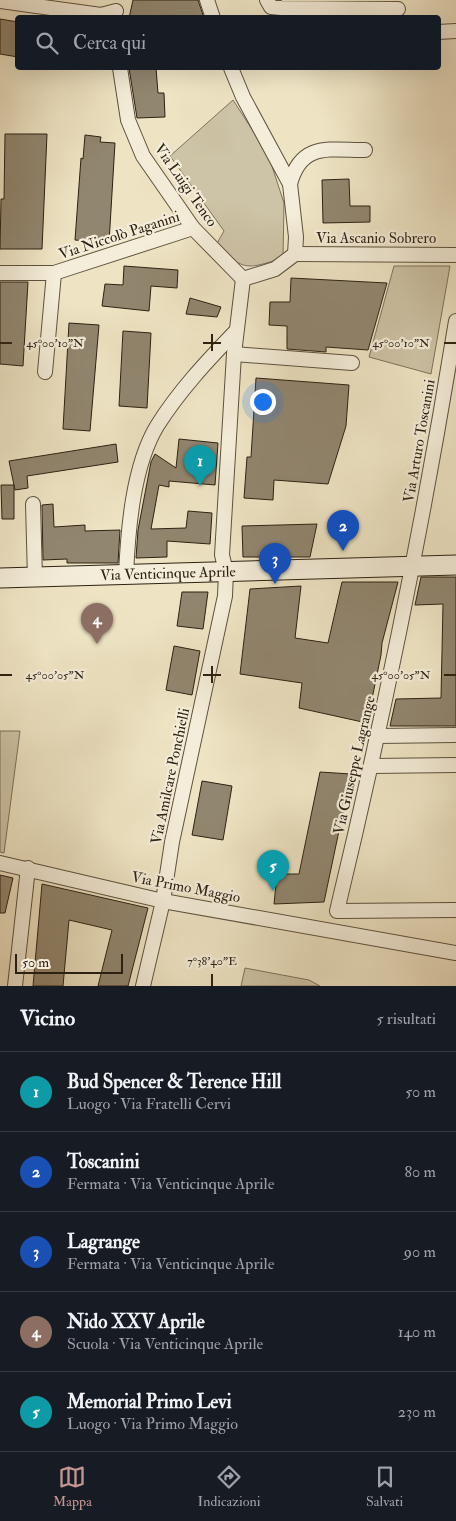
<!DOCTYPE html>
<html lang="it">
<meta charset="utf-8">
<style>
body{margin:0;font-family:"IM FELL Double Pica",serif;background:#242831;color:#f1f3f6}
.scale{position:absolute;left:15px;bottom:12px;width:108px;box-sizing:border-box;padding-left:5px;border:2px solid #2d2112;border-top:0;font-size:14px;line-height:18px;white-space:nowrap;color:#2d2112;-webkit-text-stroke:4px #f4edd9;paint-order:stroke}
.you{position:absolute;left:262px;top:401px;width:18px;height:18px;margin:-12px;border:4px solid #fff;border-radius:50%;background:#1a73e8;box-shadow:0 0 0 8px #1a73e833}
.badge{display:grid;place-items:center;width:32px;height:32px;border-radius:50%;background:#c59692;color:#fff;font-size:16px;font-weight:700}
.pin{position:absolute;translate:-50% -41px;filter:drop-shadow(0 1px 2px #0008)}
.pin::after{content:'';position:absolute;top:26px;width:18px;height:15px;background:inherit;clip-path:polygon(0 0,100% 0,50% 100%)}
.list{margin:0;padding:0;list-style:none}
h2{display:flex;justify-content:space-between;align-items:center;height:65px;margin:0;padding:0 20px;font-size:21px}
h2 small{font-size:16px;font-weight:400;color:#9ea1a6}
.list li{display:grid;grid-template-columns:32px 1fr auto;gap:15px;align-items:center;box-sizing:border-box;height:80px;padding:0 20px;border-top:1px solid #363941}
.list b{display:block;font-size:19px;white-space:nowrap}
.list p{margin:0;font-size:16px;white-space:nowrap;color:#9ea1a6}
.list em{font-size:16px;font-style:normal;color:#9ea1a6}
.icon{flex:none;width:28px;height:28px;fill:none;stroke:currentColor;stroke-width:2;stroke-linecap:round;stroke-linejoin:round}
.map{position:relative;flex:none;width:456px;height:986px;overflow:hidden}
.search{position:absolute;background:#171b24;box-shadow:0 5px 20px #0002;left:15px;right:15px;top:15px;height:55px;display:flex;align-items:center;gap:12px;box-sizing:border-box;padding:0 18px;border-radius:5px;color:#9ea1a6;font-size:19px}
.sheet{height:465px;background:#171b24}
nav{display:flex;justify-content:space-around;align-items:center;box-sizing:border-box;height:70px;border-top:1px solid #363941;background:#171b24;font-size:14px;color:#9ea1a6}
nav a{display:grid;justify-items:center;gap:2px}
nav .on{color:#c59692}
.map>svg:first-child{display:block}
.green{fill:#cdc3a6;stroke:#7d725c}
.building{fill:#91866f;stroke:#2d2112}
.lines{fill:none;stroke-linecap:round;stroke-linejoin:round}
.street-casing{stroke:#5d523e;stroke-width:16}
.secondary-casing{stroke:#2d2112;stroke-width:21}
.street{stroke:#f4edd9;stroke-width:14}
.secondary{stroke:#f4edd9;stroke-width:19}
.ticks{fill:none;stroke:#2d2112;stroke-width:2}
.labels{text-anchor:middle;stroke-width:4.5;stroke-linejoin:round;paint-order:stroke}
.street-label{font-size:15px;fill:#2d2112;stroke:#f4edd9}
.ticks-label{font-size:12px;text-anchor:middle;fill:#2d2112;stroke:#f4edd9;stroke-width:4.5;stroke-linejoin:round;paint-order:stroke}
</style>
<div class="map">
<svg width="456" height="986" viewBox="0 0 456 986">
<rect width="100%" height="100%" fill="#eee4c4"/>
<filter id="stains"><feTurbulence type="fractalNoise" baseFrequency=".004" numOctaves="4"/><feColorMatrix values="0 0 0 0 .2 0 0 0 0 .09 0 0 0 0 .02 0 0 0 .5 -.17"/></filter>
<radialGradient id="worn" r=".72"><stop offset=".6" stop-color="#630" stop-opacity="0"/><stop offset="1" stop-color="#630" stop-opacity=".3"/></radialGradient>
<g class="green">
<path d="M233,100l35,54 16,49 -1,55c-36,11 -38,14 -67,-13l8,-14 -54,-75z"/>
<polygon points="394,266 450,266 431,374 369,357"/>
<polygon points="0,731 20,731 4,853 0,852"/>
<polygon points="245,968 309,980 320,986 241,986"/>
</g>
<g class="building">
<polygon points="133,0 198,0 204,18 129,18"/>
<polygon points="0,19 18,22 18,57 0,54"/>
<polygon points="129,68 156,68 158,93 164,93 165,117 137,118"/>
<polygon points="5,134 47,134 42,249 0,249 1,199 4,199"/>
<polygon points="85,135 101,137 100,142 115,143 109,243 75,240 81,158 83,159"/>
<polygon points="349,179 350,206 370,206 370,222 323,223 322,180"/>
<polygon points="124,266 178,270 177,288 151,286 149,311 102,306 105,284 123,285"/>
<polygon points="291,278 387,283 368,350 326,347 326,352 287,349 287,326 269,325 270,302 290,302"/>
<polygon points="0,282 28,282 23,366 0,364"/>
<polygon points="190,298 221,307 217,317 186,314"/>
<polygon points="69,323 99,325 90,431 63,429"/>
<polygon points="123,331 151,333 147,408 119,406"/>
<polygon points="256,378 349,385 346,426 328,484 274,480 273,500 244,498 247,457 251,457"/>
<polygon points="179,439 218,443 215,485 169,481 169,487 159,485 151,529 186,528 188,511 212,513 210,544 167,541 167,557 136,558 138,530 151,462 155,454 176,468"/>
<polygon points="116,444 118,462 27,476 28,488 15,490 9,461"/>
<polygon points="1,485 14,485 14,519 2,519"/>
<polygon points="53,504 54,527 85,525 85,531 120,530 118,563 67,563 67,559 43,560 42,505"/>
<polygon points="317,524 310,557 243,557 242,526"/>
<polygon points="421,577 456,577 456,726 390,726 396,699 441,698 443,604 415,605"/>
<polygon points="342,582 398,582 382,643 381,655 367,723 299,708 302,683 240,674 250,589 301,586 295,638 328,643"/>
<polygon points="182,592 208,592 203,629 177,626"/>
<polygon points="174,646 200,651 192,695 166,690"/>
<polygon points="320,772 351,774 324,902 274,904 277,874 299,874"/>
<polygon points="202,781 232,786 223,840 192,835"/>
<polygon points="0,875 13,878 5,913 0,913"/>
<polygon points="42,884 148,908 128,986 98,986 112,930 69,920 63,986 33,986"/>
</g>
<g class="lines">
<defs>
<g id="street">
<polyline points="207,0 213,18"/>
<polyline points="267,0 271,7 281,8 398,9"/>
<polyline points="0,1 101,15 116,11"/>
<polyline points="438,32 456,31"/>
<polyline points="120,68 128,120 143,156 193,228 243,279"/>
<polyline points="231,68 243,97 290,184 296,237 295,254"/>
<path d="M290,184c11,-42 39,-34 75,-34"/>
<polyline points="295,254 456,255"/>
<polyline points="0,273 54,273 193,228"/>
<path d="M456,321c-32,198 -72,395 -119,590l119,-1"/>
<polyline points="234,354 352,363"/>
<polyline points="45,372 54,273"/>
<polyline points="33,504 35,578"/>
<path d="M126,575c2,-46 7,-109 31,-149 22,-35 50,-65 79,-95"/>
<polyline points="378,736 456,735"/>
<polyline points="372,766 456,765"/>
<polyline points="0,863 163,901 456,953"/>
<polyline points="15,986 28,868"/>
<polyline points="143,986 163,901 172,842 225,596 226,572 222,555 234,354 243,279 275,269 295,254"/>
</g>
<g id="secondary">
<path id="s1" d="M0,578l456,-13"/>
</g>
</defs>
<use href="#street" class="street-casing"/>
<use href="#secondary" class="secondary-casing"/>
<use href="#street" class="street"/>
<use href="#secondary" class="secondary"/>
</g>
<path class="ticks" d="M212,334v17M0,343h12M203,343h18M444,343h12M212,666v17M0,675h12M203,675h18M444,675h12M212,974v12"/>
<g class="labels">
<g class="street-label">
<text transform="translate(186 185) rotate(55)" y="5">Via Luigi Tenco</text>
<text transform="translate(119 235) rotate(-18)" y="5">Via Niccolò Paganini</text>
<text x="376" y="243">Via Ascanio Sobrero</text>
<text transform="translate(419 441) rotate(-80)" y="5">Via Arturo Toscanini</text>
<text dy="5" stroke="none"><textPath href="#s1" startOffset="168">Via Venticinque Aprile</textPath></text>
<text transform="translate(354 765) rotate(-77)" y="5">Via Giuseppe Lagrange</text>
<text transform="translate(170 776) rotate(-78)" y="5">Via Amilcare Ponchielli</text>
<text transform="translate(186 887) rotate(11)" y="5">Via Primo Maggio</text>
</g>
</g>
<g class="ticks-label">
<text x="55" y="347">45°00'10"N</text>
<text x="401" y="347">45°00'10"N</text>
<text x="55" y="679">45°00'05"N</text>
<text x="401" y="679">45°00'05"N</text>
<text x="212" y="965">7°38'40"E</text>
</g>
<rect width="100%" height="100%" filter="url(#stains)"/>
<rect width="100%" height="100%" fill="url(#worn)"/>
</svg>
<div class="scale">50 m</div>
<div class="you"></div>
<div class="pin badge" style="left:200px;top:486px;background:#0f9aa8">1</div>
<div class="pin badge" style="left:343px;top:551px;background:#1a4fb4">2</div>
<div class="pin badge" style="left:275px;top:584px;background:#1a4fb4">3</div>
<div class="pin badge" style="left:97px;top:644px;background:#8d6e63">4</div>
<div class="pin badge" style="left:273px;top:891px;background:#0f9aa8">5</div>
<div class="search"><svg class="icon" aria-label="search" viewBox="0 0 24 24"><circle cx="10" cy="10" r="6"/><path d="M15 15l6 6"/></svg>Cerca qui</div>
</div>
<section class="sheet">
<h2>Vicino<small>5 risultati</small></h2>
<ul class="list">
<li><span class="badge" style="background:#0f9aa8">1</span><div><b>Bud Spencer &amp; Terence Hill</b><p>Luogo · Via Fratelli Cervi</p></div><em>50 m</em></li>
<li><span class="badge" style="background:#1a4fb4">2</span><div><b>Toscanini</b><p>Fermata · Via Venticinque Aprile</p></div><em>80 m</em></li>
<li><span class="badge" style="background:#1a4fb4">3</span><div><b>Lagrange</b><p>Fermata · Via Venticinque Aprile</p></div><em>90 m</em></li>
<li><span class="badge" style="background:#8d6e63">4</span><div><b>Nido XXV Aprile</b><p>Scuola · Via Venticinque Aprile</p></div><em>140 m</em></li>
<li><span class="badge" style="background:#0f9aa8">5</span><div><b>Memorial Primo Levi</b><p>Luogo · Via Primo Maggio</p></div><em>230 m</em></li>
</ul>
</section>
<nav>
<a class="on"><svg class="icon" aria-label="map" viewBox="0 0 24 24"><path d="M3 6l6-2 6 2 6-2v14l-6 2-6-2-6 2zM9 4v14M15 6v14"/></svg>Mappa</a>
<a><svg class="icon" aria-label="directions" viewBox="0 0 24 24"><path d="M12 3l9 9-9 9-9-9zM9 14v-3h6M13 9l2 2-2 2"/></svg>Indicazioni</a>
<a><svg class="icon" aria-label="saved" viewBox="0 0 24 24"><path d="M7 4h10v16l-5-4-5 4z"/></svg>Salvati</a>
</nav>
